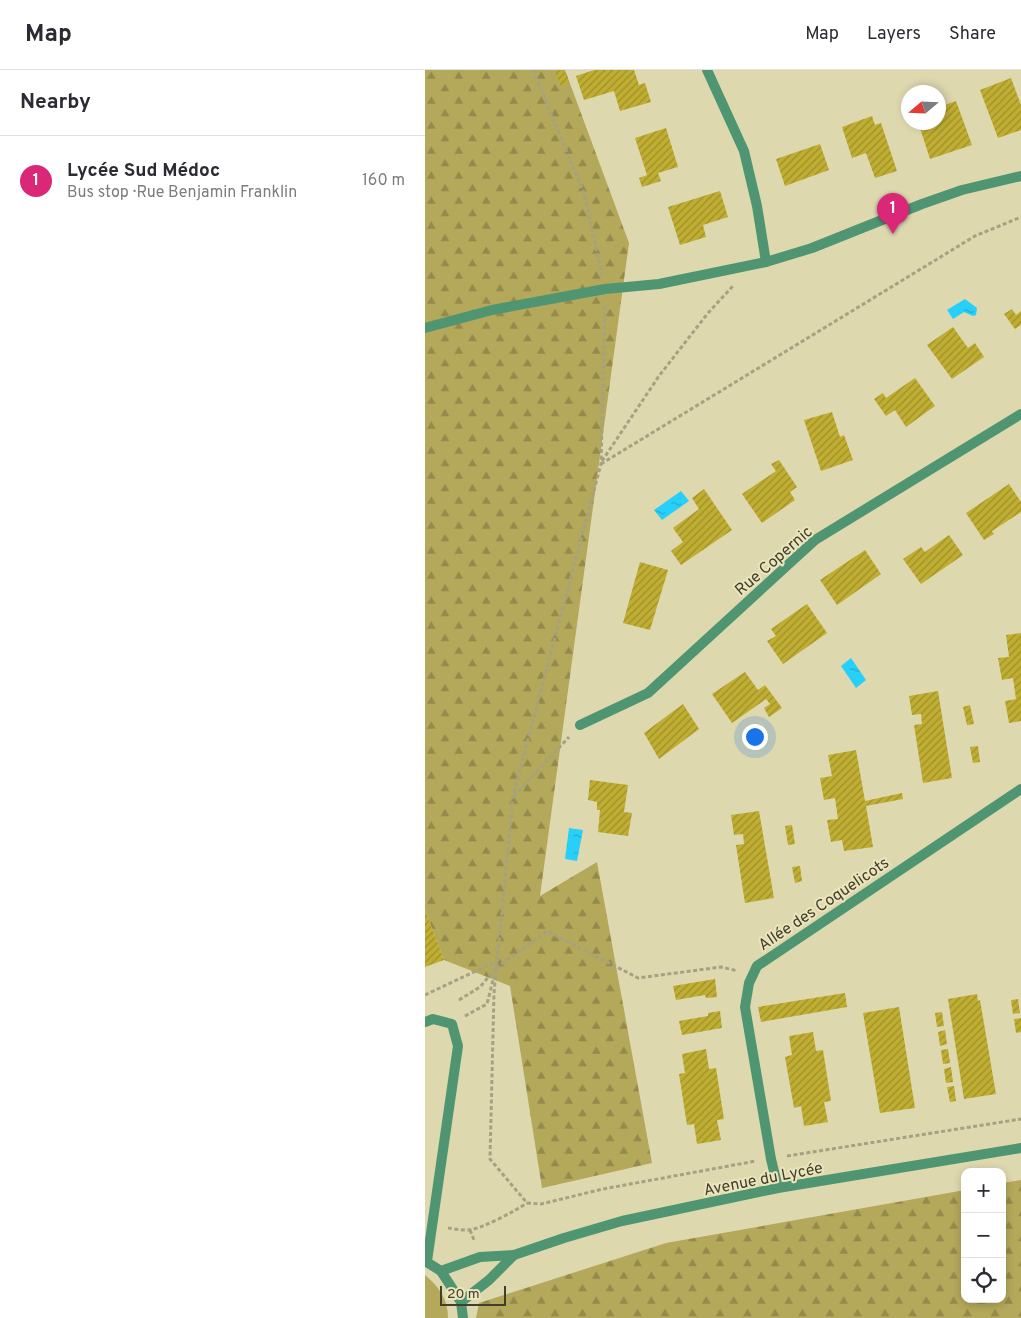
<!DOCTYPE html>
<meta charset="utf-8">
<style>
body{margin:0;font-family:Overpass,sans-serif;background:#f7f7f7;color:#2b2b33}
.controls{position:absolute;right:15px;bottom:15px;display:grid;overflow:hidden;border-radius:10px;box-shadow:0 2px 8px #0003}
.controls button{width:45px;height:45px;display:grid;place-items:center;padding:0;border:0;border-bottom:1px solid #e1e1e2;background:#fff;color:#2b2b33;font:25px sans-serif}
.compass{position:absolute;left:476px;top:15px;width:45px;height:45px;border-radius:50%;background:#fff;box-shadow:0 2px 8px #0003;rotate:251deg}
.scale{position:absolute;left:15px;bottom:12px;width:66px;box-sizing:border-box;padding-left:5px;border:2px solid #403e2d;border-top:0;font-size:14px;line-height:18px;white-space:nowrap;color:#403e2d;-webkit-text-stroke:4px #ebe5bc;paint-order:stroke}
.you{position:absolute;left:329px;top:666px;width:18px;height:18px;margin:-12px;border:4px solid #fff;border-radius:50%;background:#1a73e8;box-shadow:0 0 0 8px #1a73e833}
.badge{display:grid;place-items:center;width:32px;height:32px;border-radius:50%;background:#db2777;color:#fff;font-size:16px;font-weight:700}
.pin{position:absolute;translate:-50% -41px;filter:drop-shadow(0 1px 2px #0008)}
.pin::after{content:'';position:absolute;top:26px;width:18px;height:15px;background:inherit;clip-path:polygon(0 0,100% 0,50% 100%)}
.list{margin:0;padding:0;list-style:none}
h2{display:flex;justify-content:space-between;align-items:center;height:65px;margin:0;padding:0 20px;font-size:21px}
h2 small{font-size:16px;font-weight:400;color:#7c7c81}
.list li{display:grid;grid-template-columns:32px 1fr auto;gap:15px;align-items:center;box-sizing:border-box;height:90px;padding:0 20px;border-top:1px solid #e1e1e2}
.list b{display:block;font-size:19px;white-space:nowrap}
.list p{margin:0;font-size:16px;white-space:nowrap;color:#7c7c81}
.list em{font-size:16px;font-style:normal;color:#7c7c81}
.icon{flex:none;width:28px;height:28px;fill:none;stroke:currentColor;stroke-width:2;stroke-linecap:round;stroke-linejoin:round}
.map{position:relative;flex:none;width:596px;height:1248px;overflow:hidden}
header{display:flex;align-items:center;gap:30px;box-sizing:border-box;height:70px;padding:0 25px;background:#fff;border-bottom:1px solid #e1e1e2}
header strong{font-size:24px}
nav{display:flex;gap:28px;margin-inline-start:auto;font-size:18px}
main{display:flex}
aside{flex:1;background:#fff}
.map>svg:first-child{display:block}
.green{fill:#b4a85a}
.forest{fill:url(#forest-firs)}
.water{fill:url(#water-ripples)}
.building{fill:url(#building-hatch)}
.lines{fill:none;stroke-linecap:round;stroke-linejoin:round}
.path{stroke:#a6a181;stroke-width:3;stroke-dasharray:4 2.5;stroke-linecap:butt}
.lane{stroke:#4f9572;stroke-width:10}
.street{stroke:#4f9572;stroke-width:10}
.labels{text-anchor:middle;stroke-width:4;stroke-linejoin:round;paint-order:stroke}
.street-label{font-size:16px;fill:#403e2d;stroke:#ebe5bc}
</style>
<header>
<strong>Map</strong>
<nav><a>Map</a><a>Layers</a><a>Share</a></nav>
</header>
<main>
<aside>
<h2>Nearby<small></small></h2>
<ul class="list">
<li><span class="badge">1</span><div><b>Lycée Sud Médoc</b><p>Bus stop · Rue Benjamin Franklin</p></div><em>160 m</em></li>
</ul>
</aside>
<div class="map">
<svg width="596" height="1248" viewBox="0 0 596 1248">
<defs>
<pattern id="forest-firs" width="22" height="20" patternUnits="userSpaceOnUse" patternTransform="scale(1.25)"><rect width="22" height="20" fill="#b4a85a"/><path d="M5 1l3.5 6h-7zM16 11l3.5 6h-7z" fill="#948a4b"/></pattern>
<pattern id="water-ripples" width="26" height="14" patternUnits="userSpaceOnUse" patternTransform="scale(1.25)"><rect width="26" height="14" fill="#26d0fa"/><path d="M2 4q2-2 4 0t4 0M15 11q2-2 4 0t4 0" fill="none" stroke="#22aacb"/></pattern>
<pattern id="building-hatch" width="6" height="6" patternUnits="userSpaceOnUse" patternTransform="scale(1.25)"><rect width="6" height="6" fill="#c0ae32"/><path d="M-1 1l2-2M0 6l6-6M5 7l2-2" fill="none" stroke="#9d8f2b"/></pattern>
</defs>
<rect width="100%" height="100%" fill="#ded8af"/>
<path class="green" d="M0,1205c14,12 23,24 23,43h-23z"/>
<g class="forest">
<polygon points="0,0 140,0 204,173 115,826 172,792 227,1093 117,1118 85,916 19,890 0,840"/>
<polygon points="596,1110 596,1248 51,1248 54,1233 241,1173 540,1120 540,1229 577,1229 577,1113"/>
</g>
<g class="water">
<polygon points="540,229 552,238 551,245 548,246 539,242 528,249 522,240"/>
<polygon points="256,421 264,431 237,450 229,440"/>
<polygon points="426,588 441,610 431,618 416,596"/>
<polygon points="144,758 158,760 152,791 140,789"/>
</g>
<g class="building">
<polygon points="135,0 139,0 144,13 136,16 130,2"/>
<polygon points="169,0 209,0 214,15 220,13 226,32 195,41 189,21 159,30 151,6"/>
<polygon points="586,8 596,35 596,60 573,68 555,20"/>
<polygon points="531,31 547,75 505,89 494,55 500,52 514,52 514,37"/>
<polygon points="447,46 450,55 456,53 472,101 450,108 441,83 427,88 417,57"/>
<polygon points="241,58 253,97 233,103 236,111 217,117 214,108 222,105 210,68"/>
<polygon points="395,74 404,100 360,116 351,89"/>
<polygon points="295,121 303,147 278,155 281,167 255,175 243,137"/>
<polygon points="587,239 591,245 596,241 596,255 590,259 579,244"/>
<polygon points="528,257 543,278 550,273 559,287 527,309 502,275"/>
<polygon points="490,308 510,336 481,357 470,340 461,346 449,329 458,323 461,328"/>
<polygon points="407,342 415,367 419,365 428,390 396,401 379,350"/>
<polygon points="354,390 372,417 365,422 370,430 337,453 317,424 351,401 346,394"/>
<polygon points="584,414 596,432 596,442 567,461 569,464 559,470 541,443"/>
<polygon points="279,419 307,460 256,495 246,481 258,472 248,458 274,439 267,428"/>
<polygon points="524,465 538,485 496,514 478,489 496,477 500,482"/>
<polygon points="440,480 456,504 412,535 395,510"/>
<polygon points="215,492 243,500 225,560 198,553"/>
<polygon points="382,534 402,563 358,594 342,571 351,566 346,559"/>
<polygon points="596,563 596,651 584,653 580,631 591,629 588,608 577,610 573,588 584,587 581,565"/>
<polygon points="320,602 333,620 340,615 357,638 344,647 339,638 345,634 341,629 307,653 287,624"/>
<polygon points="513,621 527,708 498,713 489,655 497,654 496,644 487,645 484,626"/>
<polygon points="258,634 274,659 234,689 219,663"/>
<polygon points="545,635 549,654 542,655 538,637"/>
<polygon points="553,676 555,692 548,693 545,677"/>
<polygon points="431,680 440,731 477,723 478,729 441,736 448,777 419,781 417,770 406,772 402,750 413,749 410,728 399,730 395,708 407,706 403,685"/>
<polygon points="165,710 203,715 199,742 207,743 203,766 173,762 175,740 172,740 172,732 163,730"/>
<polygon points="334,741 349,828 320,833 311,775 319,774 318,764 309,765 306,745"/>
<polygon points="367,755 370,774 363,775 360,756"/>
<polygon points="375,796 377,811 370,813 367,797"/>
<polygon points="0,840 19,890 0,897"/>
<polygon points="290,909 292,927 281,928 280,925 251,930 248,916"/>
<polygon points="420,923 422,937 336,952 333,937"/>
<polygon points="552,924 553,931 555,930 571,1024 539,1029 523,929"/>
<polygon points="593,929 595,943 588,944 586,930"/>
<polygon points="474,937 490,1038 455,1043 438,943"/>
<polygon points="295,941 297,958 257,965 254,951 283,946 283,943"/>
<polygon points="517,942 519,956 512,957 510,943"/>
<polygon points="596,948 596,962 591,963 589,949"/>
<polygon points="520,960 522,974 515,976 513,962"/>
<polygon points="388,962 391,981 398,980 406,1031 399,1032 403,1052 379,1056 376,1036 369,1038 360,987 367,985 364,966"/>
<polygon points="281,979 284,999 291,998 299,1049 292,1050 296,1070 272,1074 269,1054 262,1055 254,1004 260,1003 257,984"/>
<polygon points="523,979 525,993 518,994 516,980"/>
<polygon points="526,997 528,1012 521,1013 519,999"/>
<polygon points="529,1016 531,1031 525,1032 522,1017"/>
</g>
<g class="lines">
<g class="path">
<polyline points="108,0 159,123 177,205"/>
<polyline points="180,236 176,394 88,726 69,923 65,1089 102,1133 116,1134 178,1119 331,1091"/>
<polyline points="177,391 234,306 283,243 308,216"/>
<polyline points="176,394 550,166 596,147"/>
<polyline points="89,726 144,667"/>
<polyline points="71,898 122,861 213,908 296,897 313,901"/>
<polyline points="0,925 72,891"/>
<polyline points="34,930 55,917 71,898"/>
<polyline points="40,946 62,934 69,906"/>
<polyline points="362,1086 596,1049"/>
<path d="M23,1158c6,1 13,2 20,2 14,-1 47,-19 59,-27"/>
<polyline points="45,1160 49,1170"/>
</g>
<polyline class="lane" points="0,952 8,949 27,954 33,976 2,1191"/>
<g class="street">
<polyline points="282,0 319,81 332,136 341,192"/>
<polyline points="0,258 67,240 180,219 234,214 341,192 387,178 497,134 537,120 596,106"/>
<polyline points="155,655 223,623 390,470 596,344"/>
<polyline points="353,1118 346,1089 320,937 324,913 332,896 596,719"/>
<polyline points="0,1191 16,1201 36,1232 38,1248"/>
<polyline points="16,1201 55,1187 89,1185 139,1168 197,1151 353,1118 596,1078"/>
<polyline points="36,1232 64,1210 89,1185"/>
</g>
</g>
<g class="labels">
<g class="street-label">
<text transform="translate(348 490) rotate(-41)" y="6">Rue Copernic</text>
<text transform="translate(398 833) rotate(-34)" y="6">Allée des Coquelicots</text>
<text transform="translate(338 1108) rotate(-11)" y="6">Avenue du Lycée</text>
</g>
</g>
</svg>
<div class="controls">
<button>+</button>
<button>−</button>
<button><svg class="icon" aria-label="locate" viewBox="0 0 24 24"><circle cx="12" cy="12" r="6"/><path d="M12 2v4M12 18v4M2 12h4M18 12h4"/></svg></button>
</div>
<svg class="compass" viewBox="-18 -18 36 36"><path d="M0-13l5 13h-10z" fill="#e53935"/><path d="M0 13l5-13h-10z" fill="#7c7c81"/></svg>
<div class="scale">20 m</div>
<div class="you"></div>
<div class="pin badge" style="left:468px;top:164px">1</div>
</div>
</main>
